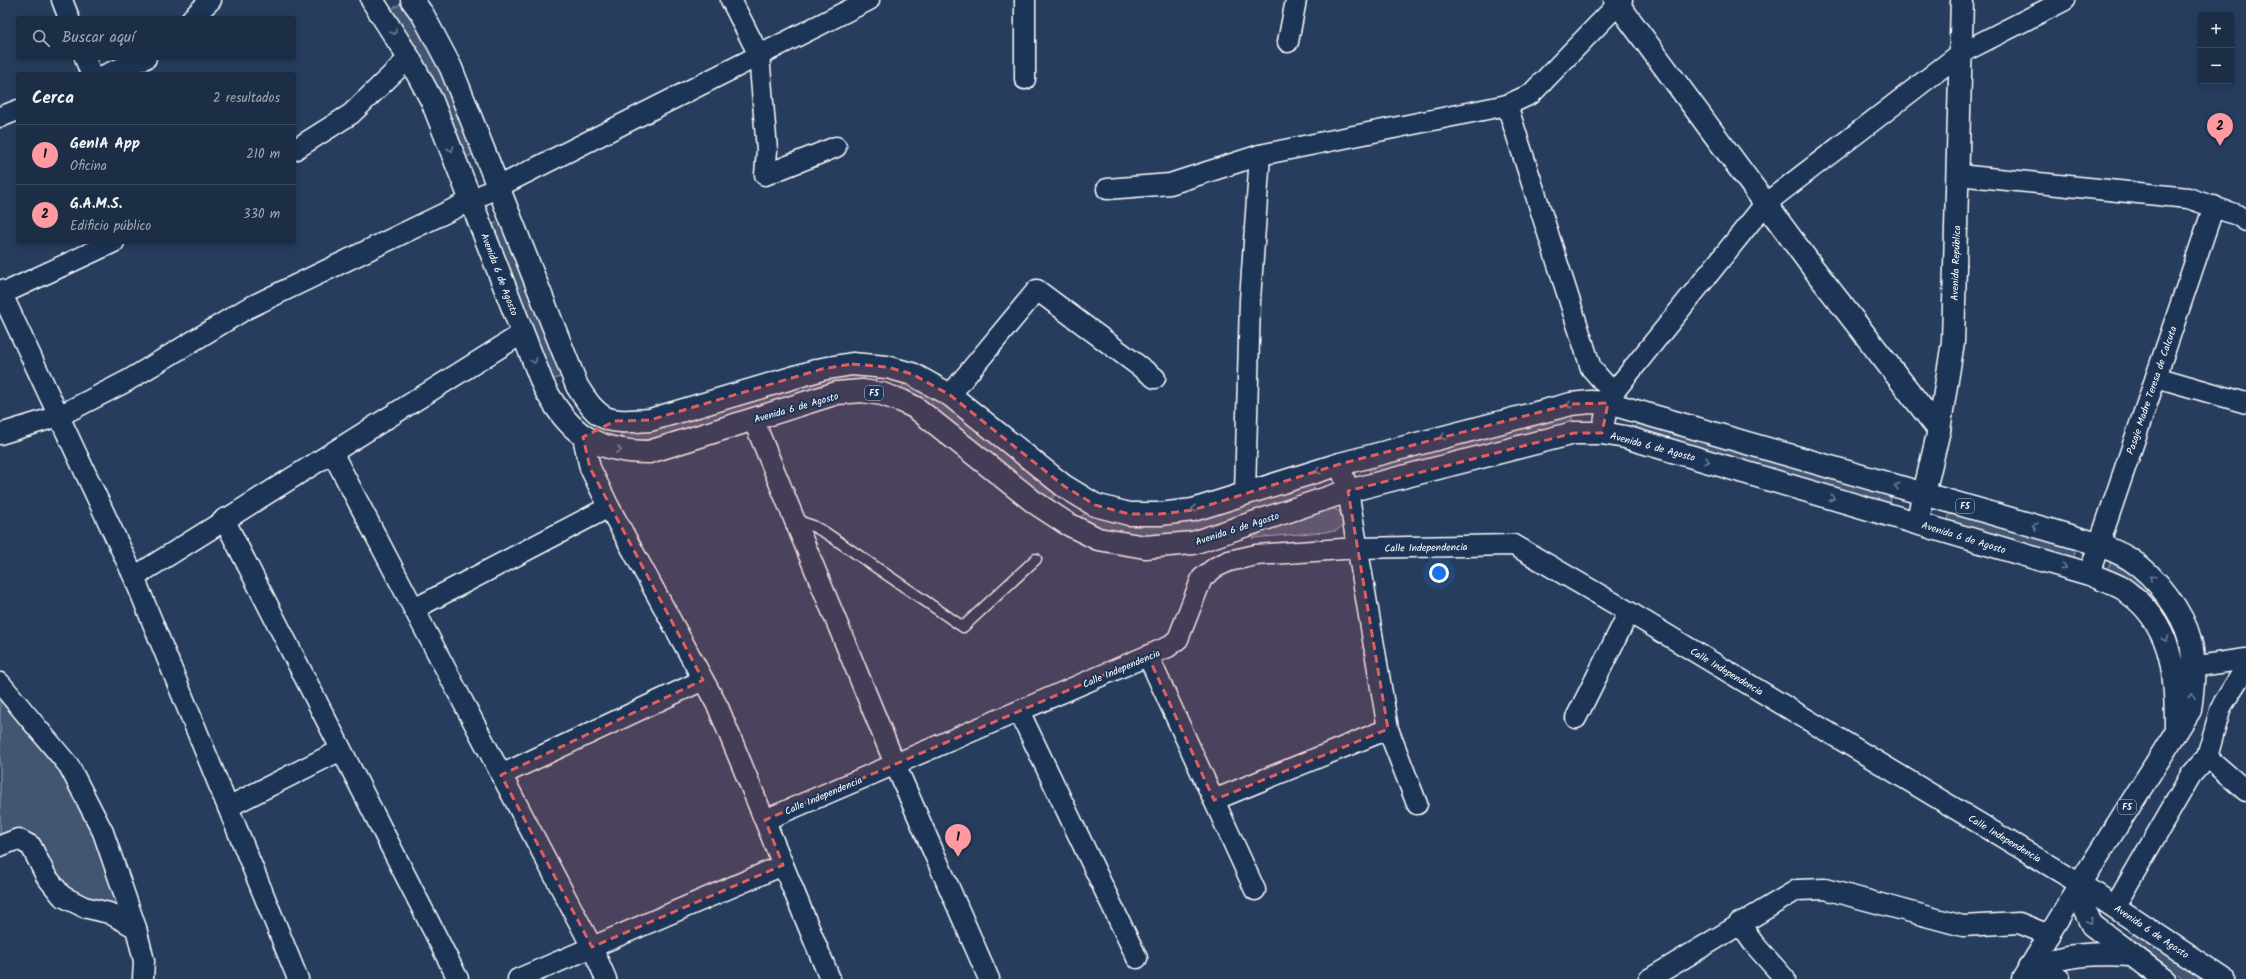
<!DOCTYPE html>
<html lang="es">
<meta charset="utf-8">
<style>
body{margin:0;font-family:Kalam,sans-serif;background:#293a51;color:#f1f3f6}
.controls{position:absolute;right:12px;top:12px;display:grid;overflow:hidden;border-radius:4px;box-shadow:0 2px 6px #0003}
.controls button{width:36px;height:36px;display:grid;place-items:center;padding:0;border:0;border-bottom:1px solid #3a4a5f;background:#1c2e46;color:#f1f3f6;font:20px sans-serif}
.you{position:absolute;left:1439px;top:573px;width:14px;height:14px;margin:-10px;border:3px solid #fff;border-radius:50%;background:#1a73e8;box-shadow:0 0 0 6px #1a73e833}
.badge{display:grid;place-items:center;width:26px;height:26px;border-radius:50%;background:#ff9aa2;color:#111;font-size:13px;font-weight:700}
.pin{position:absolute;translate:-50% -33px;filter:drop-shadow(0 1px 2px #0008)}
.pin::after{content:'';position:absolute;top:21px;width:14px;height:12px;background:inherit;clip-path:polygon(0 0,100% 0,50% 100%)}
.list{margin:0;padding:0;list-style:none}
h2{display:flex;justify-content:space-between;align-items:center;height:52px;margin:0;padding:0 16px;font-size:17px}
h2 small{font-size:13px;font-weight:400;color:#a0a8b3}
.list li{display:grid;grid-template-columns:26px 1fr auto;gap:12px;align-items:center;box-sizing:border-box;height:60px;padding:0 16px;border-top:1px solid #3a4a5f}
.list b{display:block;font-size:15px;white-space:nowrap}
.list p{margin:0;font-size:13px;white-space:nowrap;color:#a0a8b3}
.list em{font-size:13px;font-style:normal;color:#a0a8b3}
.icon{flex:none;width:22px;height:22px;fill:none;stroke:currentColor;stroke-width:2;stroke-linecap:round;stroke-linejoin:round}
.map{position:relative;flex:none;width:2246px;height:979px;overflow:hidden}
.search{position:absolute;background:#1c2e46;box-shadow:0 2px 6px #0003;left:16px;top:16px;width:280px;height:44px;display:flex;align-items:center;gap:10px;box-sizing:border-box;padding:0 14px;border-radius:4px;color:#a0a8b3;font-size:15px}
.panel{position:absolute;background:#1c2e46;box-shadow:0 2px 6px #0003;left:16px;top:72px;width:280px;height:172px;border-radius:4px}
.map>svg:first-child{display:block}
.green{fill:#425672;stroke:#a0aab8}
.lines{fill:none;stroke-linecap:round;stroke-linejoin:round}
.lane-casing{stroke:#fff;stroke-width:13}
.street-casing{stroke:#fff;stroke-width:23}
.secondary-casing{stroke:#fff;stroke-width:25}
.highway-casing{stroke:#fff;stroke-width:25}
.lane{stroke:#1d3557;stroke-width:10}
.street{stroke:#1d3557;stroke-width:20}
.secondary{stroke:#1d3557;stroke-width:22}
.highway{stroke:#1d3557;stroke-width:22}
.oneway{stroke:#6c7c92}
.marked{fill:#e05e5e;fill-opacity:0.2;stroke:#e05e5e;stroke-width:3;stroke-dasharray:8 5;stroke-linejoin:round}
.labels{text-anchor:middle;stroke-width:4;stroke-linejoin:round;paint-order:stroke}
.shield{fill:#1d3557;stroke:#bbc2cd;stroke-width:1}
.shield-label{font-size:9px;font-weight:bold;fill:#fff}
.street-label{font-size:10px;fill:#fff;stroke:#1d3557}
</style>
<div class="map">
<svg width="2246" height="979" viewBox="0 0 2246 979">
<rect width="100%" height="100%" fill="#263d5e"/>
<filter id="ink" filterUnits="userSpaceOnUse"><feTurbulence type="fractalNoise" baseFrequency=".025" numOctaves="2"/><feDisplacementMap in="SourceGraphic" scale="8" xChannelSelector="R" yChannelSelector="G"/><feConvolveMatrix kernelMatrix="1 2 1 2 8 2 1 2 1" color-interpolation-filters="sRGB"/></filter>
<g filter="url(#ink)">
<g class="green">
<polygon points="403,3 437,62 476,153 465,158 409,39 391,9"/>
<polygon points="504,220 563,376 552,380 493,224"/>
<polygon points="864,374 865,384 837,384 651,439 620,442 621,433 645,431 840,375"/>
<polygon points="905,380 935,397 1055,494 1050,502 901,390"/>
<polygon points="1571,413 1573,423 1371,476 1368,466"/>
<polygon points="1638,421 1892,494 1889,505 1634,432"/>
<path d="M1312,484l3,8c-58,19 -125,50 -186,44 -17,-2 -33,-9 -49,-16l5,-8 43,11 34,2 22,-3z"/>
<polygon points="1332,508 1339,511 1343,518 1342,526 1336,531 1252,538 1266,530 1324,509"/>
<polygon points="1950,512 2076,549 2073,560 1947,523"/>
<path d="M2111,562c22,10 36,24 50,44l-28,-22 -26,-14z"/>
<polygon points="0,683 69,766 136,928 84,907 31,846 0,846"/>
<polygon points="2136,932 2202,979 2184,979 2130,938"/>
</g>
<g class="lines">
<defs>
<polyline id="lane" points="795,520 813,526 826,533 963,627 1036,559"/>
<g id="street">
<polyline points="62,0 69,18"/>
<polyline points="731,0 759,55 767,150 765,175 836,147"/>
<polyline points="192,18 211,0"/>
<polyline points="1288,42 1296,0"/>
<polyline points="85,58 91,74"/>
<polyline points="107,74 146,58"/>
<polyline points="1025,79 1025,0"/>
<polyline points="1507,105 1591,368 1613,393"/>
<polyline points="0,117 18,110"/>
<polyline points="294,150 351,114 409,58"/>
<polyline points="1958,175 2188,198 2237,215 2246,221"/>
<polyline points="1107,189 1170,184 1260,155 1507,105 1531,94 1622,0"/>
<polyline points="0,290 134,577 298,979"/>
<polyline points="2,294 114,242"/>
<polyline points="2156,377 2246,403"/>
<polyline points="950,395 1037,290 1155,378"/>
<polyline points="753,419 895,764 989,979"/>
<polyline points="1602,433 1608,403 1613,393 1765,204 1961,53 2065,0"/>
<polyline points="0,434 59,416 127,381 246,309 472,200 869,0"/>
<polyline points="583,437 590,468 609,507 718,707 830,979"/>
<polyline points="333,454 414,609"/>
<polyline points="1340,464 1348,491 1388,729 1417,804"/>
<polyline points="1245,494 1250,300 1260,155"/>
<polyline points="224,519 458,979"/>
<polyline points="2089,574 2214,206"/>
<polyline points="134,577 523,333"/>
<polyline points="1148,656 1255,890"/>
<polyline points="2177,669 2246,659"/>
<polyline points="0,683 69,766 103,832 136,928 144,961 143,979"/>
<polyline points="1019,711 1137,958"/>
<polyline points="1576,718 1629,612"/>
<polyline points="2207,757 2246,791"/>
<polyline points="501,775 703,680"/>
<polyline points="1214,800 1388,729"/>
<polyline points="228,807 341,750"/>
<polyline points="765,820 1168,647 1178,639 1202,578 1216,567 1229,561 1256,555 1357,548 1514,545 1629,612 2080,884 2022,979"/>
<polyline points="0,846 18,839 31,846 46,876 62,896 84,907 109,913 136,928"/>
<polyline points="2115,906 2191,775 2207,757 2221,707 2246,667"/>
<polyline points="1739,923 1754,944 1785,979"/>
<polyline points="2029,968 2060,979"/>
<polyline points="518,979 783,865"/>
<polyline points="606,979 592,947 414,609 609,507"/>
<polyline points="1649,979 1797,890 1825,889 1963,926 2019,923 2049,935"/>
</g>
<g id="secondary">
<polyline points="1615,0 1813,268 1939,430"/>
<polyline points="1917,523 1939,430 1953,342 1962,0"/>
</g>
<g id="highway">
<path d="M372,0l37,58 23,43 111,284c25,48 51,67 106,67l188,-59 25,-2 20,3 20,7 14,7 118,94 32,21 32,16 47,8 48,-4 155,-52 226,-58h28l23,4 464,137c10,4 21,8 31,13 5,2 10,8 15,11 39,33 41,82 41,130"/>
<path d="M412,0l11,15 28,53 126,318c23,37 30,37 73,34l172,-51 30,-5 35,3 25,7 38,21 114,91 31,19 34,9h31l33,-4 147,-46 231,-60 20,-2 17,1 490,141c11,5 23,9 33,16 24,15 52,52 59,80 6,21 3,48 0,70l-110,174 4,25 8,16 72,54"/>
<polyline points="2080,884 2223,979"/>
<path d="M2029,968c37,-14 64,-15 103,-13"/>
</g>
</defs>
<use href="#lane" class="lane-casing"/>
<use href="#street" class="street-casing"/>
<use href="#secondary" class="secondary-casing"/>
<use href="#highway" class="highway-casing"/>
<use href="#lane" class="lane"/>
<use href="#street" class="street"/>
<use href="#secondary" class="secondary"/>
<use href="#highway" class="highway"/>
</g>
<defs><path id="oneway-chevron" d="M-2-3.5L2.5 0L-2 3.5" fill="none" stroke-width="1.6" stroke-linecap="round" stroke-linejoin="round"/></defs>
<g class="oneway">
<use href="#oneway-chevron" transform="translate(394 32) rotate(60)"/>
<use href="#oneway-chevron" transform="translate(451 149) rotate(68)"/>
<use href="#oneway-chevron" transform="translate(534 361) rotate(69)"/>
<use href="#oneway-chevron" transform="translate(1569 405) rotate(168)"/>
<use href="#oneway-chevron" transform="translate(1443 437) rotate(165)"/>
<use href="#oneway-chevron" transform="translate(619 450) rotate(13)"/>
<use href="#oneway-chevron" transform="translate(1707 461) rotate(16)"/>
<use href="#oneway-chevron" transform="translate(1318 471) rotate(163)"/>
<use href="#oneway-chevron" transform="translate(1897 486) rotate(-164)"/>
<use href="#oneway-chevron" transform="translate(1832 498) rotate(16)"/>
<use href="#oneway-chevron" transform="translate(1194 509) rotate(167)"/>
<use href="#oneway-chevron" transform="translate(2035 526) rotate(-164)"/>
<use href="#oneway-chevron" transform="translate(2064 567) rotate(17)"/>
<use href="#oneway-chevron" transform="translate(2152 578) rotate(-137)"/>
<use href="#oneway-chevron" transform="translate(2165 639) rotate(69)"/>
<use href="#oneway-chevron" transform="translate(2192 696) rotate(-81)"/>
<use href="#oneway-chevron" transform="translate(2090 921) rotate(59)"/>
</g>
</g>
<path class="marked" d="M852,364l35,3 25,7 38,21 114,91 31,19 34,9h31l33,-4 147,-46 231,-60 37,-1 -6,30h-28l-226,58 40,238 -174,71 -66,-144 -383,164 18,45 -191,82 -91,-172 202,-95 -113,-212 -7,-31 32,-16 35,-1 172,-51z"/>
<g class="labels">
<g class="shield">
<rect x="865" y="386" width="18" height="14" rx="3"/>
<rect x="1956" y="499" width="18" height="14" rx="3"/>
<rect x="2118" y="800" width="18" height="14" rx="3"/>
</g>
<g class="shield-label">
<text x="874" y="396">F5</text>
<text x="1965" y="509">F5</text>
<text x="2127" y="810">F5</text>
</g>
<g class="street-label">
<text transform="translate(1955 263) rotate(-88)" y="4">Avenida República</text>
<text transform="translate(500 274) rotate(69)" y="4">Avenida 6 de Agosto</text>
<text transform="translate(2151 390) rotate(-71)" y="4">Pasaje Madre Teresa de Calcuta</text>
<text transform="translate(796 407) rotate(-16)" y="4">Avenida 6 de Agosto</text>
<text transform="translate(1653 446) rotate(15)" y="4">Avenida 6 de Agosto</text>
<text transform="translate(1237 528) rotate(-18)" y="4">Avenida 6 de Agosto</text>
<text transform="translate(1964 537) rotate(17)" y="4">Avenida 6 de Agosto</text>
<text transform="translate(1426 547) rotate(-1)" y="4">Calle Independencia</text>
<text transform="translate(1121 668) rotate(-23)" y="4">Calle Independencia</text>
<text transform="translate(1727 671) rotate(31)" y="4">Calle Independencia</text>
<text transform="translate(823 795) rotate(-23)" y="4">Calle Independencia</text>
<text transform="translate(2005 838) rotate(31)" y="4">Calle Independencia</text>
<text transform="translate(2152 931) rotate(34)" y="4">Avenida 6 de Agosto</text>
</g>
</g>
</svg>
<div class="controls">
<button>+</button>
<button>−</button>
</div>
<div class="you"></div>
<div class="pin badge" style="left:958px;top:857px">1</div>
<div class="pin badge" style="left:2220px;top:146px">2</div>
<div class="search"><svg class="icon" aria-label="search" viewBox="0 0 24 24"><circle cx="10" cy="10" r="6"/><path d="M15 15l6 6"/></svg>Buscar aquí</div>
<section class="panel">
<h2>Cerca<small>2 resultados</small></h2>
<ul class="list">
<li><span class="badge">1</span><div><b>GenIA App</b><p>Oficina</p></div><em>210 m</em></li>
<li><span class="badge">2</span><div><b>G.A.M.S.</b><p>Edificio público</p></div><em>330 m</em></li>
</ul>
</section>
</div>
